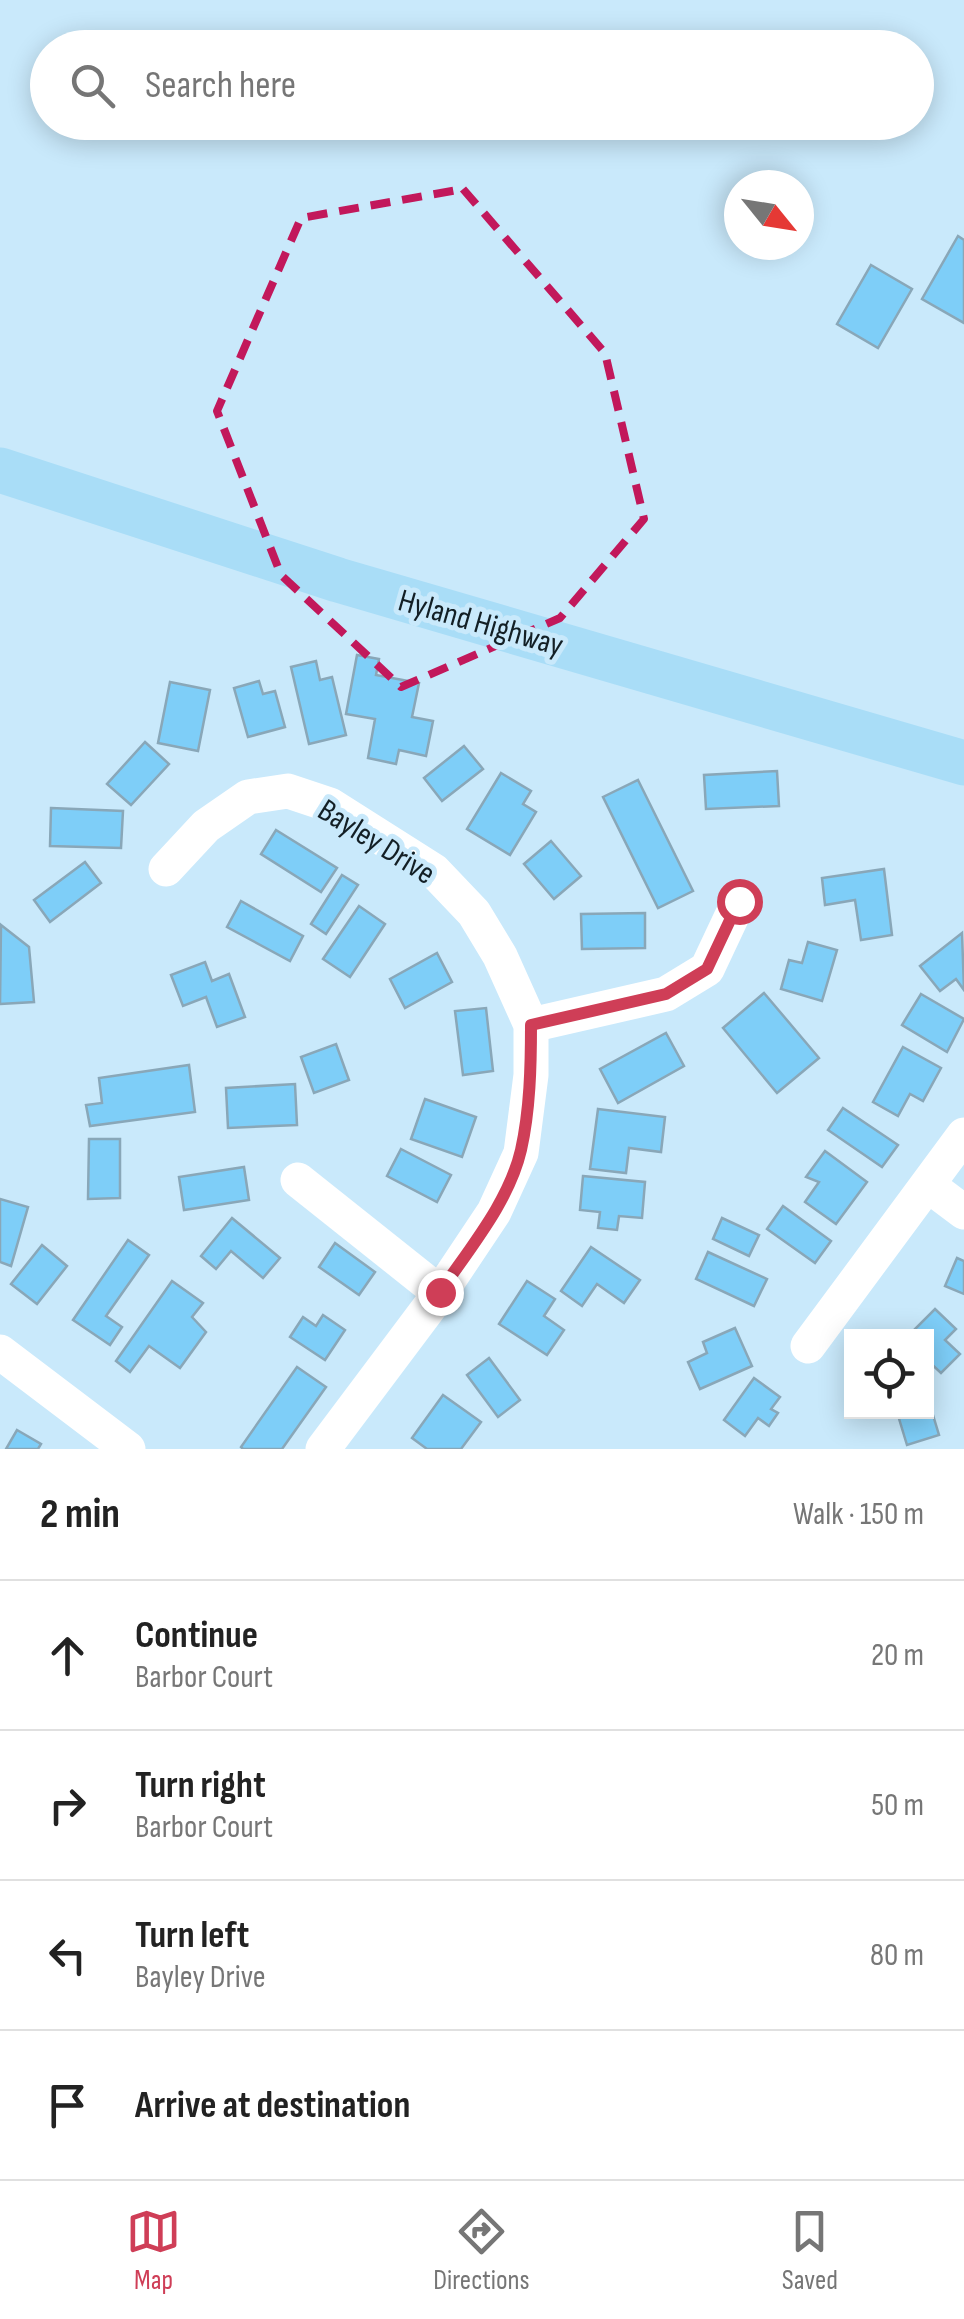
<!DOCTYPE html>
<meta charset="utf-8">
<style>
body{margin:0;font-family:"Sofia Sans Condensed",sans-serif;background:#f6f6f6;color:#222}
.controls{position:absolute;right:30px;bottom:30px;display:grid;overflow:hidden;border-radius:0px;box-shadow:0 5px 25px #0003}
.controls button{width:90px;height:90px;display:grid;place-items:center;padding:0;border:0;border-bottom:2px solid #e0e0e0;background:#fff;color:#222;font:50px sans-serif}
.compass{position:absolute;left:724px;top:170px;width:90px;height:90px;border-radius:50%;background:#fff;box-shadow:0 5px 25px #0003;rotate:120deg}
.stop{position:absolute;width:30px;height:30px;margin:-22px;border:8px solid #cf3e57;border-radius:50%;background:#fff}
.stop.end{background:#cf3e57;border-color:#fff;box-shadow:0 2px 10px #0008}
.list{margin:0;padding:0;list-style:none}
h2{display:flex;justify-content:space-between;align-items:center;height:130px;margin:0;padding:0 40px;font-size:42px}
h2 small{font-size:32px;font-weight:400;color:#767676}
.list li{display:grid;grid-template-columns:65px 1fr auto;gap:30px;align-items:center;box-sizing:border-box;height:150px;padding:0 40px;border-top:2px solid #e0e0e0}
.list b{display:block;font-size:38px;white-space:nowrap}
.list p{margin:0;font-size:32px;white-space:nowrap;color:#767676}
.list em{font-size:32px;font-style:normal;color:#767676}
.icon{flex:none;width:55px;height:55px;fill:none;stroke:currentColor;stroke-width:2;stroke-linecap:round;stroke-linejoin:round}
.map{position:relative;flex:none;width:964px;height:1449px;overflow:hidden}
.search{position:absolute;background:#fff;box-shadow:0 5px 25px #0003;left:30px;right:30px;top:30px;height:110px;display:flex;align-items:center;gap:25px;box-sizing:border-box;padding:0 35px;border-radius:55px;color:#767676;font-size:38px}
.sheet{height:730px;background:#fff}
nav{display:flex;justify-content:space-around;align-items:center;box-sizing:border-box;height:140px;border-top:2px solid #e0e0e0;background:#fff;font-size:28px;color:#767676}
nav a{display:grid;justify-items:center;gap:5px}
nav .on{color:#cf3e57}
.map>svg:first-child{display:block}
.building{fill:#7ecef8;stroke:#89a7b8;stroke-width:2.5}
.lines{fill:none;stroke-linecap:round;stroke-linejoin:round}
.minor{stroke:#fff;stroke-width:35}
.major{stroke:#a9ddf7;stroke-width:45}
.route{stroke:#cf3e57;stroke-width:12}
.marked{fill:none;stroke:#c2185b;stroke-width:8;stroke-dasharray:20 12;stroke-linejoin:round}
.labels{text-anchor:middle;stroke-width:10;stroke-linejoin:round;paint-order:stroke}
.street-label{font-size:32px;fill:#131f25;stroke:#c9e9fb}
</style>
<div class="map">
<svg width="964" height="1449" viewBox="0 0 964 1449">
<rect width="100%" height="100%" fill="#c9e9fb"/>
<g class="building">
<polygon points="958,236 964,240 964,323 922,299"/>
<polygon points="871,265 912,289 878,348 837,324"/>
<polygon points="357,655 379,659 376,675 419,683 412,717 433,721 426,756 399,750 396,764 368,758 375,719 346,714"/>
<polygon points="316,661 320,680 332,677 346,735 309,744 291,667"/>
<polygon points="259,681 263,694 275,691 285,727 248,737 234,688"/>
<polygon points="170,682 210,690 198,751 158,743"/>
<polygon points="145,742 169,764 131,805 107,784"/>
<polygon points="464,746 483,769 442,801 424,778"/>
<polygon points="777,771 779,806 706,809 704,775"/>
<polygon points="501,773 531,791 523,804 536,812 510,855 467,829"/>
<polygon points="638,780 693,891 658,908 603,797"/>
<polygon points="51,808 123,811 121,848 50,846"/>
<polygon points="276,830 337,868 321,892 261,854"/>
<polygon points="551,841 581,876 554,899 524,864"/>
<polygon points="85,862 101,883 50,922 34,900"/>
<polygon points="884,869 892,935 861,940 855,900 825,905 822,878"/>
<polygon points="342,875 358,885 326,934 311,924"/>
<polygon points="241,901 303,936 290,961 227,927"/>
<polygon points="359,906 385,924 350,977 323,959"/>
<polygon points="645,913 645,948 582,949 581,914"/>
<polygon points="1,925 29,947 34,1002 0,1004"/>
<polygon points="962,933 964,990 956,979 940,991 920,966"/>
<polygon points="808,942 837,950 822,1001 781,989 789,960 802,963"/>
<polygon points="437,953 452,982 405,1008 390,979"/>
<polygon points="205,962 212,981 229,974 245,1017 217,1027 206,997 183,1006 171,975"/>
<polygon points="764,993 819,1058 777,1093 723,1028"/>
<polygon points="921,994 964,1019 947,1052 902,1025"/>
<polygon points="486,1008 493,1071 463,1075 455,1011"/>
<polygon points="666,1033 684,1066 618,1103 600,1069"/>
<polygon points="336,1044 349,1080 314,1093 301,1057"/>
<polygon points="903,1047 941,1068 923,1101 910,1094 898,1116 873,1102"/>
<polygon points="189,1065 195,1112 90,1126 86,1105 102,1103 99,1078"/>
<polygon points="295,1084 297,1125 228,1128 226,1088"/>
<polygon points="425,1099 476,1117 462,1157 411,1139"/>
<polygon points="843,1108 898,1145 882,1167 828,1130"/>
<polygon points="598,1109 665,1117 661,1152 629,1148 626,1173 590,1169"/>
<polygon points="89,1139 120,1139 120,1198 88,1199"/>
<polygon points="401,1149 451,1175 437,1202 387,1176"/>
<polygon points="825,1151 867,1182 836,1224 805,1202 819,1182 806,1177"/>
<polygon points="244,1167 249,1200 184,1210 179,1177"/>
<polygon points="583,1176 645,1182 642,1218 619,1216 617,1230 598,1228 600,1212 580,1210"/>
<polygon points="0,1199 28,1207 11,1266 0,1262"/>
<polygon points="783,1206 831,1241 815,1263 767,1229"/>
<polygon points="232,1218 280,1258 263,1278 231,1251 216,1269 201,1256"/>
<polygon points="722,1218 759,1235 749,1256 713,1239"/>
<polygon points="128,1240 149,1255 106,1316 122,1327 110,1345 73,1320"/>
<polygon points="335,1243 375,1272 359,1295 319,1267"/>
<polygon points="42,1245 67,1266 37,1304 11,1284"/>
<polygon points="591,1247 640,1280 624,1303 597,1284 582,1306 561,1291"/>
<polygon points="708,1252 767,1279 754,1306 696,1279"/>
<polygon points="957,1258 964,1261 964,1294 945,1286"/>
<polygon points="172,1281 203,1303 192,1317 206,1332 180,1368 149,1346 130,1372 116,1361"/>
<polygon points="527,1281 555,1299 544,1316 564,1330 547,1355 499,1324"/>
<polygon points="935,1309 956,1329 945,1340 960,1354 941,1373 926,1359 926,1336 908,1336"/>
<polygon points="323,1315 345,1330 325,1360 290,1337 303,1317 316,1326"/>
<polygon points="735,1328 752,1366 700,1389 688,1362 707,1353 703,1342"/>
<polygon points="489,1358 520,1400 498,1417 467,1375"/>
<polygon points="297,1367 326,1387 282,1449 243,1449 241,1447"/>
<polygon points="754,1378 780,1397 771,1409 778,1413 769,1426 758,1418 745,1436 724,1420"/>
<polygon points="926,1392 939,1435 907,1445 897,1412 926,1412"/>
<polygon points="443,1395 481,1422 461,1449 427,1449 412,1438"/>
<polygon points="17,1430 41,1444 38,1449 6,1449"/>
</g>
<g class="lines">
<g class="minor">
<polyline points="166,869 206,826 248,797 288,791 330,805 434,871 474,913 500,956 531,1025 531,1075 521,1153 494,1212 440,1293 323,1449"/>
<polyline points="531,1025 666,994 707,969 739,901"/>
<polyline points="298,1180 440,1293"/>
<polyline points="928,1185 964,1212"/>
<polyline points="808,1346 964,1135"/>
<polyline points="0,1352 128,1449"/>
</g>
<polyline class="major" points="0,470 338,580 964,763"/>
</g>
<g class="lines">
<path class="route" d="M440,1292c29,-43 69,-90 81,-142 9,-40 10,-84 10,-125l135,-31 41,-25 32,-68"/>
</g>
<path class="marked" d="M463,189l142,164 39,166 -84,99 -159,69 -120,-112 -64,-164 84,-193z"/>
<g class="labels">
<g class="street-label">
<text transform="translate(481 622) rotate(16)" y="11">Hyland Highway</text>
<text transform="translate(377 841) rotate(32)" y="11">Bayley Drive</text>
</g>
</g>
</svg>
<div class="controls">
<button><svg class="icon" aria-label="locate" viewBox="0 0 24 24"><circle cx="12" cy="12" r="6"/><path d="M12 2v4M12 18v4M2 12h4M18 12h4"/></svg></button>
</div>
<svg class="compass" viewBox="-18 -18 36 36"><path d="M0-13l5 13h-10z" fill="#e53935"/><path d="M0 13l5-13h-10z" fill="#767676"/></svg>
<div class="stop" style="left:739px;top:901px"></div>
<div class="stop end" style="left:440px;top:1292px"></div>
<div class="search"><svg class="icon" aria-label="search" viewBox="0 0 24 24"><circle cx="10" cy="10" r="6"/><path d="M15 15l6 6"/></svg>Search here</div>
</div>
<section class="sheet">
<h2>2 min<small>Walk · 150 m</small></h2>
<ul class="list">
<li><svg class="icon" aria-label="ahead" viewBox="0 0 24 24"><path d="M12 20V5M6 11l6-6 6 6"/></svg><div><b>Continue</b><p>Barbor Court</p></div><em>20 m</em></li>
<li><svg class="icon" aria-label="right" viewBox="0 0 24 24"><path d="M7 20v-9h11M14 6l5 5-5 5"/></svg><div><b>Turn right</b><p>Barbor Court</p></div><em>50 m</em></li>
<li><svg class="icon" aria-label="left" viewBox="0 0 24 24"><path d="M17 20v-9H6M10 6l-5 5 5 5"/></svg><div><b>Turn left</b><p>Bayley Drive</p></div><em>80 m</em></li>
<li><svg class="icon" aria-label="arrive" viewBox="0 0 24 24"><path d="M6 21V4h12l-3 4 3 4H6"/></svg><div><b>Arrive at destination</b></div></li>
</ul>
</section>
<nav>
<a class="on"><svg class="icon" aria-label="map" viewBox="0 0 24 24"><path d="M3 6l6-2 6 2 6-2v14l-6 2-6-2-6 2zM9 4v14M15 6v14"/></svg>Map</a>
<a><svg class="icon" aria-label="directions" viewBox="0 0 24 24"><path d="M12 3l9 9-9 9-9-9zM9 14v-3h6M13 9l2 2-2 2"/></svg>Directions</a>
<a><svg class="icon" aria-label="saved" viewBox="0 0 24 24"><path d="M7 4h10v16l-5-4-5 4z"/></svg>Saved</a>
</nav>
